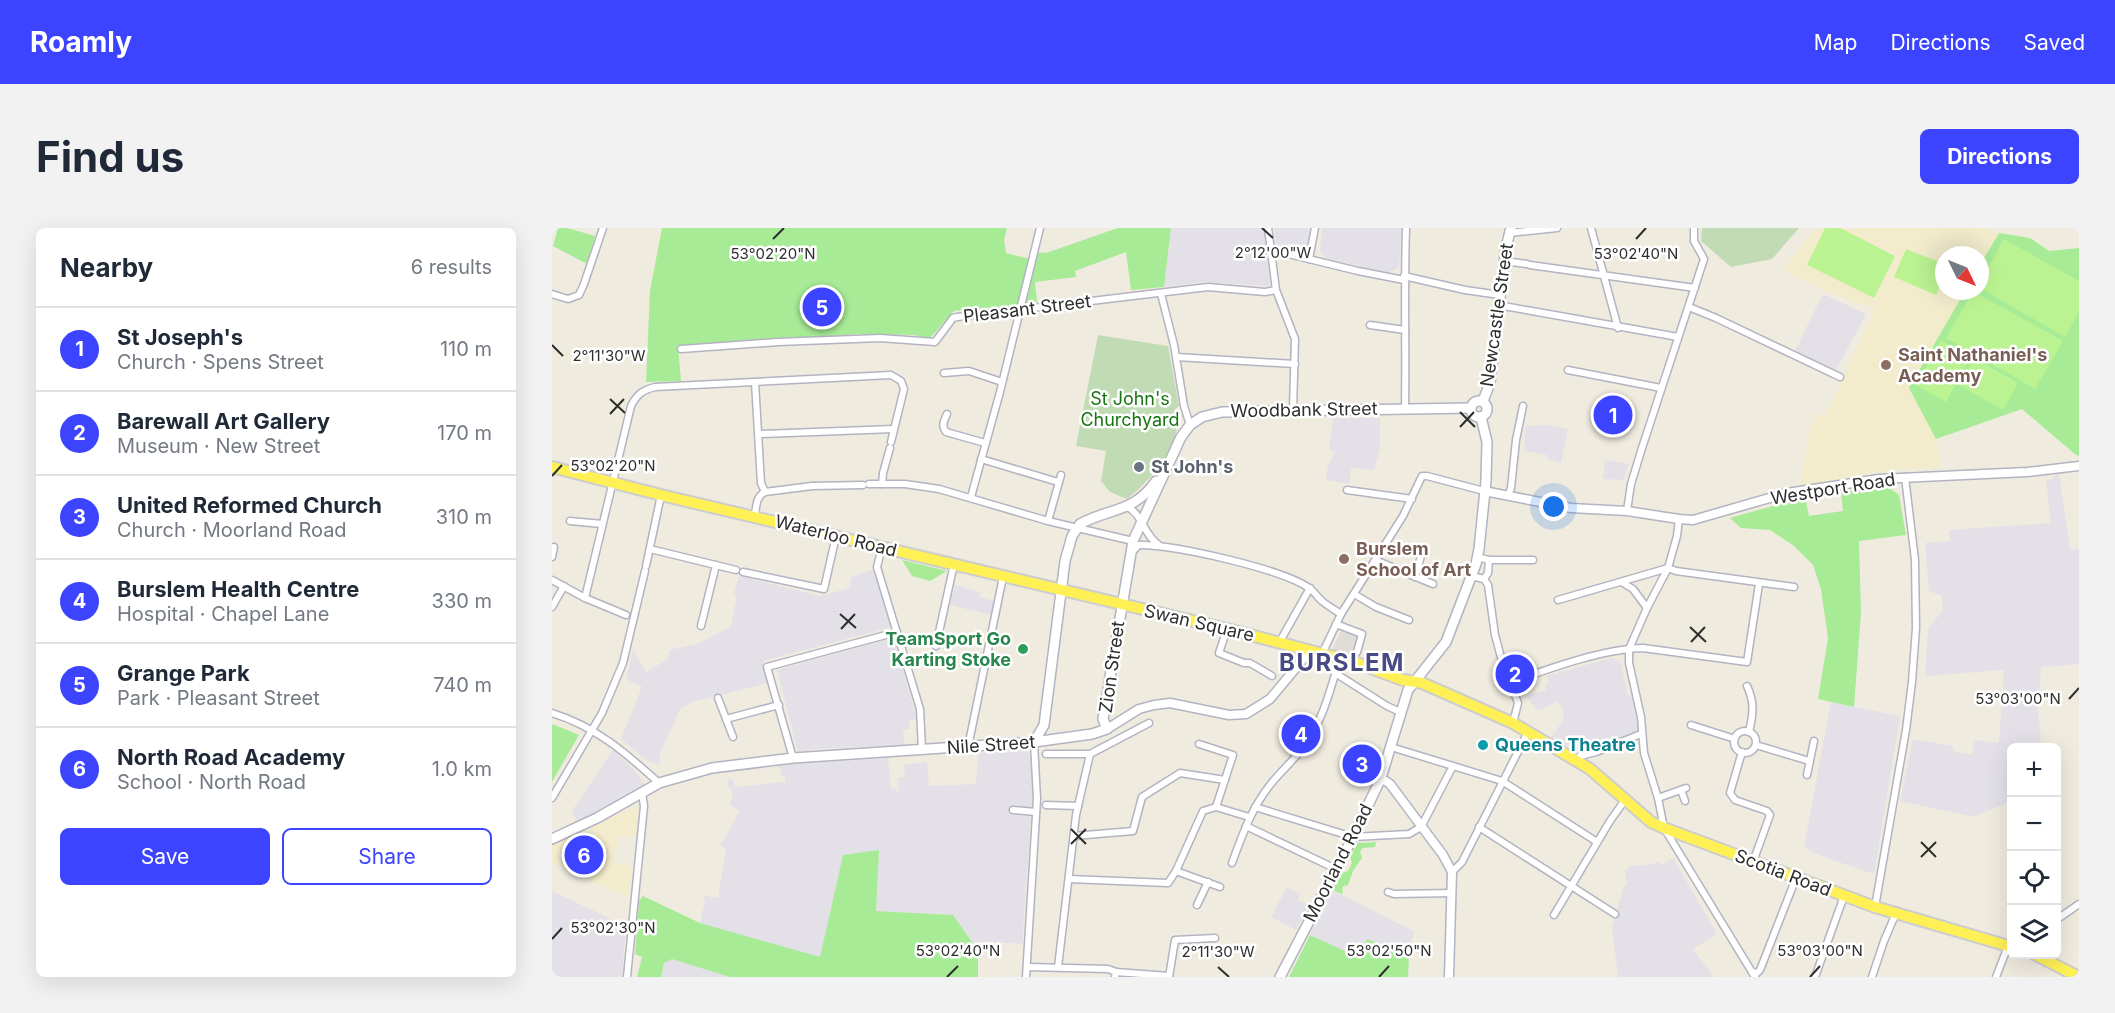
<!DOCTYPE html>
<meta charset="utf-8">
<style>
body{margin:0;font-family:Inter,sans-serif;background:#f2f2f3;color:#1f2937}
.controls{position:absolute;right:18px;bottom:18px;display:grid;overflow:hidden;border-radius:9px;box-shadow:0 6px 24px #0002}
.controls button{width:54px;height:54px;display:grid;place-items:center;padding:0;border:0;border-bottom:2px solid #e0e1e3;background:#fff;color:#1f2937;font:30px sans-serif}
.compass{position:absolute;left:1383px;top:18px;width:54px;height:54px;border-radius:50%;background:#fff;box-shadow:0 6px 24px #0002;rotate:133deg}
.you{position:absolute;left:1002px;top:279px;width:21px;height:21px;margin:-15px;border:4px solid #fff;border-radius:50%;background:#1a73e8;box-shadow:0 0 0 9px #1a73e833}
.badge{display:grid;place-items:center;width:39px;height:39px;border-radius:50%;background:#3d44ff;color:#fff;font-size:20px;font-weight:700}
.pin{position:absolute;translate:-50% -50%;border:3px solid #fff;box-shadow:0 2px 6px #0006}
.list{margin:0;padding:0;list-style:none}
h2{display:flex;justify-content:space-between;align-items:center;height:78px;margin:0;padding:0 24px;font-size:26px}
h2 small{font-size:20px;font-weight:400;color:#747a83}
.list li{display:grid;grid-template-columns:39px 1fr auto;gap:18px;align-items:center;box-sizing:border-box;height:84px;padding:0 24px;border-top:2px solid #e0e1e3}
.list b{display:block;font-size:22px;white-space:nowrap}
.list p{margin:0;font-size:20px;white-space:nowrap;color:#747a83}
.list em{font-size:20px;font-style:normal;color:#747a83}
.actions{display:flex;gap:12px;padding:18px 24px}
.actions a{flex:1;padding:14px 0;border:2px solid #3d44ff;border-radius:9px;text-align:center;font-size:21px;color:#3d44ff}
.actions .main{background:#3d44ff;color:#fff}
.icon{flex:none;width:33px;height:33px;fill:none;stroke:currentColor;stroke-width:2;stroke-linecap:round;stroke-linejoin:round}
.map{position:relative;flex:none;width:1527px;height:749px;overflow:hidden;border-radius:9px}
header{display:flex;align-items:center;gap:36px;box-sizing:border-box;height:84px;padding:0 30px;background:#3d44ff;color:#fff}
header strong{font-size:28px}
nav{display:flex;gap:33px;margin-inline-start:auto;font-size:21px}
.intro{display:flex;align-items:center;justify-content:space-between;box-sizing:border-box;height:144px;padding:0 36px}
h1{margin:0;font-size:42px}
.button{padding:15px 27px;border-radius:9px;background:#3d44ff;color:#fff;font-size:21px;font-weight:700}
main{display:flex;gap:36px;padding:0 36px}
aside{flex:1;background:#fff;border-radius:9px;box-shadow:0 6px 24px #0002}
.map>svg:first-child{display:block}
.industrial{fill:#e3e0e8}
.education{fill:#f2eccd}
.green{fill:#a7eb97}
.cemetery{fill:#c1dbb4}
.pitch{fill:#bbf392}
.plaza{fill:#dfddd6}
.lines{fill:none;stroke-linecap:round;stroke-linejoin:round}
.minor-casing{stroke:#b3b3c2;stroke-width:9}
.tertiary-casing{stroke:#b3b3c2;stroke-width:11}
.secondary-casing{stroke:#b3b3c2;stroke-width:12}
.primary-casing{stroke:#cdcdcd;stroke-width:14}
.minor{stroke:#fff;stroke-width:6}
.tertiary{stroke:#fff;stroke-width:8}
.secondary{stroke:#fff;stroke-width:9}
.primary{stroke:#fff155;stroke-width:10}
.ticks{fill:none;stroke:#2d2d2d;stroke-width:2}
.education-dot{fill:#8d6e63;stroke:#fff;stroke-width:2}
.worship-dot{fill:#6b7280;stroke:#fff;stroke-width:2}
.leisure-dot{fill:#2e9e5b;stroke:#fff;stroke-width:2}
.culture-dot{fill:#0f9aa8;stroke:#fff;stroke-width:2}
.labels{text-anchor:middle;stroke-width:5;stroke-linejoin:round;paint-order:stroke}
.street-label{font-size:18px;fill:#2d2d2d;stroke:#fff}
.education-label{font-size:18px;font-weight:bold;fill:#785e54;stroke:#fff;text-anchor:start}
.park-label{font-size:18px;fill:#197413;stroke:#fff}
.worship-label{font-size:18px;font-weight:bold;fill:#5b616d;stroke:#fff;text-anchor:start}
.leisure-label{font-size:18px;font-weight:bold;fill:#27864d;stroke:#fff;text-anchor:end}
.culture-label{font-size:18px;font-weight:bold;fill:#0d838f;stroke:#fff;text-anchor:start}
.district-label{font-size:24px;font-weight:bold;letter-spacing:1.5px;fill:#484a84;stroke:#fff}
.ticks-label{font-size:15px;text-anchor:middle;fill:#2d2d2d;stroke:#fff;stroke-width:5;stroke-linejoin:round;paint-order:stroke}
</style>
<header>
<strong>Roamly</strong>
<nav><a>Map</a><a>Directions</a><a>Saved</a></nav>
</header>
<div class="intro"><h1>Find us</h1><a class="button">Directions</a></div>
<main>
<aside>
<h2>Nearby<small>6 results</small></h2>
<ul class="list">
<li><span class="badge">1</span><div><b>St Joseph's</b><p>Church · Spens Street</p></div><em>110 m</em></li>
<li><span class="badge">2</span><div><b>Barewall Art Gallery</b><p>Museum · New Street</p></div><em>170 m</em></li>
<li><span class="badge">3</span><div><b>United Reformed Church</b><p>Church · Moorland Road</p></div><em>310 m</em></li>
<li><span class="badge">4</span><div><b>Burslem Health Centre</b><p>Hospital · Chapel Lane</p></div><em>330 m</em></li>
<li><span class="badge">5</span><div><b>Grange Park</b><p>Park · Pleasant Street</p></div><em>740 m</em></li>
<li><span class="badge">6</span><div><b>North Road Academy</b><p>School · North Road</p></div><em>1.0 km</em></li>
</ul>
<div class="actions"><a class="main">Save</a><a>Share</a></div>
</aside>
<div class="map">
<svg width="1527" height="749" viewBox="0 0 1527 749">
<rect width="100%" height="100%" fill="#f0ebdf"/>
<g class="industrial">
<polygon points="619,0 712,0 718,58 650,54 612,59"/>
<polygon points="722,0 758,0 756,19 724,19"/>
<polygon points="770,0 849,0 847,39 837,45 774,30 768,23"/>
<polygon points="1271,66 1314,86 1284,142 1243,123"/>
<polygon points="781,190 828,190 828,221 822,242 799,240 797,256 774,252 776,237 783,225 777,221"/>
<polygon points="996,197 1016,201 1009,235 995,231 995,227 972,223 973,198"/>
<polygon points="1053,232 1076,236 1072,252 1051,251"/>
<polygon points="1507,246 1518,321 1527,321 1527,436 1489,439 1486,483 1489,510 1486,516 1476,517 1476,519 1460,520 1459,573 1422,589 1348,573 1361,511 1401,518 1401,523 1420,527 1423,512 1447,515 1452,442 1373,448 1376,401 1391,382 1390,368 1377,363 1373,315 1398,313 1397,302 1499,295 1494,252 1502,251 1503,247"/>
<polygon points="322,341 340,399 211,433 217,455 140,474 128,481 108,526 107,537 94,532 69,511 90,459 74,451 81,422 94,444 116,431 117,422 148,415 179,398 185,367 182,366 187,348 268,368 297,360 299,349"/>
<polygon points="403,357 428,364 427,369 443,373 439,387 398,377"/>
<polygon points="341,410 365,491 357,492 358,501 351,502 352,517 264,521 246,524 225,442"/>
<polygon points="1059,430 1065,432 1069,436 1076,468 1080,467 1086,501 1081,505 1036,522 1012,517 999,510 1012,491 1010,478 1008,478 1005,474 986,483 974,468 994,462 993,457 997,455 995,448"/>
<polygon points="1279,474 1348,488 1322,646 1269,628 1252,619"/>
<polygon points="473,521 479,527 481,576 477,580 459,580 459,587 479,588 470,716 427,713 426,717 422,717 400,687 324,683 327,622 287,644 268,730 148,695 153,674 152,668 166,670 174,620 168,618 188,583 178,577 181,564 176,558 176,551 181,551 183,559 233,554 233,548 230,548 229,542 225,537 336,530 339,561 344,560 345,564 347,564 346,550 353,549 352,537 375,534 377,558 424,556 426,525"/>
<polygon points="61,522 81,541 94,558 26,594 20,583"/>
<polygon points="1121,630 1165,706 1141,721 1162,749 1066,749 1060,699 1071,660 1075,657 1073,642 1076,641 1076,638 1096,637 1107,634 1110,637"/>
<polygon points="735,659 748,667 746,672 757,677 744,702 719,689"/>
<polygon points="780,662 861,703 862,709 860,709 857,728 815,711 806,729 758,707"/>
<polygon points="0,663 61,692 74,694 70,749 0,749"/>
<polygon points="120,731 132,734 178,749 109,749 112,735"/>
</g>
<g class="education">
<polygon points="1264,0 1434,0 1447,5 1428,37 1428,27 1392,27 1392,63 1413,63 1358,160 1384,211 1389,240 1342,241 1248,258 1258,202 1265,185 1273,189 1323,80 1307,74 1306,77 1232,43 1232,40"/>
<polygon points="79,580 83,580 86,586 84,610 66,607 63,636 81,638 76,669 0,635 0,618"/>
</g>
<g class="green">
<polygon points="6,0 15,0 43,8 35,36 1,18"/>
<polygon points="110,0 455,0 452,12 454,25 478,31 479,24 494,25 566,0 619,0 612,59 579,62 574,24 523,43 524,49 483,54 485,75 402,83 378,110 361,107 309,106 126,117 129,153 94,154 98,63"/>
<polygon points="1447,5 1478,10 1497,23 1527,20 1527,228 1524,227 1470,181 1384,211 1357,160 1413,63 1428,63 1428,37"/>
<polygon points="1337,260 1347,267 1354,307 1307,313 1309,384 1302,479 1266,471 1276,410 1269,361 1261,337 1242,318 1218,302 1189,300 1178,290 1253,269 1257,288 1291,283 1289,263"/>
<polygon points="350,332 395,343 378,353 360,348"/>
<polygon points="0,496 27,507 0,554"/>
<polygon points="824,614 823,619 811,620 808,624 810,630 801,643 796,657 790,659 791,666 780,662 790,645 796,643 800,635 798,629 805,615"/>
<polygon points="327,622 324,683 401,687 422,717 426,717 426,749 178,749 120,731 112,735 109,749 85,749 90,729 83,726 87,673 91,668 148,695 268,729 291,627"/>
<polygon points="758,707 806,729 815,711 857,728 856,749 737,749"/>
</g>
<g class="cemetery">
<polygon points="1150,0 1247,0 1220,31 1179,39 1149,13"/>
<path d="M546,107l70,11 11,60 -4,3c1,7 3,17 1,24 -8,27 -28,49 -49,66l-17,-7 -9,-11 5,-30 -30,-5z"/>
</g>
<g class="pitch">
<polygon points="1273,0 1288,0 1343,28 1322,70 1255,37"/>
<polygon points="1452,11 1527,53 1527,84 1513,109 1428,60 1428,54"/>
<polygon points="1354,21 1392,36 1392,48 1384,67 1342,49"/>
<polygon points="1421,63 1511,113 1483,161 1394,110"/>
<polygon points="1389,112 1418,130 1394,174 1364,157"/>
<polygon points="1422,130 1466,155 1451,182 1407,157"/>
</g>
<polygon class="plaza" points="790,401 811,408 806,431 780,422"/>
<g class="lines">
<defs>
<g id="minor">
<polyline points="716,0 724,62 743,111 741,182"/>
<polyline points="1039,0 1066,100"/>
<polyline points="956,5 1005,0"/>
<polyline points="718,27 728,24 806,43 852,52"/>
<polyline points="757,31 763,0"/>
<polyline points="952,33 975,36"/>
<polyline points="978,37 1143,60"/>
<polyline points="852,48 913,62 948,67"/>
<polyline points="0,66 16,71 27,67 32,56 51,0"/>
<polyline points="609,66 622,117 632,178 638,197"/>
<polyline points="946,77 1126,109"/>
<polyline points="1137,79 1164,90 1288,149"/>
<polyline points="818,97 853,102"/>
<polyline points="129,121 226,114 328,110 383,114 401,90 405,89 656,59 713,64 724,62"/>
<polyline points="625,129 743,136"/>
<polyline points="1016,142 1109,160"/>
<polyline points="392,145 417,143 450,154"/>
<polyline points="203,154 209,255 213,264"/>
<path d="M853,181c1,-61 -1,-121 1,-181"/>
<path d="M395,186c-3,7 -6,11 -1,18l39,11"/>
<polyline points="208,206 341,201"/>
<polyline points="429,231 506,254"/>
<polyline points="317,256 353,256 387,261 496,293 581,313"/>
<polyline points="330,256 331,245 338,220"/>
<polyline points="795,262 860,271"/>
<polyline points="956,268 959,260 964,212 971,178"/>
<polyline points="419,269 448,164 488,0"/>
<path d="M575,279c15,6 17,29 32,38"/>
<polyline points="1075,283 1079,256 1090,220 1152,31 1142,13 1142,0"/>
<path d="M203,288c1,-9 1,-20 10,-24l47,-6 51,-1"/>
<polyline points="1127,291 1125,308 1116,340 1095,380 1077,421 1077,435 1089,489 1092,525 1106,570 1112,600 1203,749"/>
<polyline points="18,293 50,296"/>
<polyline points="496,293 509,247"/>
<polyline points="330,319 325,339 368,481 370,522"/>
<polyline points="98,321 184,342"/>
<path d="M580,324l7,-7c33,-1 143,24 170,43 5,3 8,9 13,13 6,5 13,9 19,13"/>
<polyline points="0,329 2,319"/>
<polyline points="925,329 937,332 981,332"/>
<polyline points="823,332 881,356"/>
<polyline points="94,338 109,267"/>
<polyline points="1116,340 1124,343 1242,359"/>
<polyline points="191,344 272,361 284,308"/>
<polyline points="919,348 932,351 936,357 943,407 950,433 966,475 961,495"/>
<polyline points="863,349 869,328"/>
<polyline points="932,351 936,345 937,332"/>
<polyline points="0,352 33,370 74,387"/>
<polyline points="1071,355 1081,361 1095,380"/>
<polyline points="802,366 824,379 857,392"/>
<path d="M33,370l46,-192c6,-12 12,-16 24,-19l236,-12 10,6 3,8 -13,53"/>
<polyline points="1006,372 1116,340"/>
<polyline points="0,379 12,358"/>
<polyline points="784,396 810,406 805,424"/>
<polyline points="149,398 164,337"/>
<polyline points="675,401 667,425 692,435 698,435 720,448"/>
<polyline points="727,415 758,360"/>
<polyline points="384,418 402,336"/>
<polyline points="770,426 789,386 851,288 870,248 875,248 932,263"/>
<polyline points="783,445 835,478 848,484"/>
<path d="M957,455c39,-14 93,-34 134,-35l104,14 12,-78"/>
<path d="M1195,458c8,17 6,29 2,46"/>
<polyline points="166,470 181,509"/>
<path d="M0,485c43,13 74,40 107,70"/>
<polyline points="174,491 227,477"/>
<polyline points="1139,497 1183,511"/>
<circle cx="1193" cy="514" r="11"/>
<polyline points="647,516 681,527 664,579"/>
<polyline points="1204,517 1257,533"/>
<polyline points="416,519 451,349"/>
<polyline points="839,519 950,553 1045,614"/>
<polyline points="1190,524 1178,565 1183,572 1215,583 1218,587 1201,634"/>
<polyline points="494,526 538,526 597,495"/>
<polyline points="241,530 215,439 345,404"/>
<polyline points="1023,532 1028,528 1044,524 1089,506"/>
<polyline points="1255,547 1262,513"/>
<polyline points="1129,562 1133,573"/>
<polyline points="0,570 50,485 71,435 93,343"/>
<polyline points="1106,570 1134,560"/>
<polyline points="494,577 526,578"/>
<polyline points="703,579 801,609 857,606 869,599 901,538"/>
<polyline points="461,582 484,584"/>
<polyline points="694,598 784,641"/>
<polyline points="927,599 1063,686"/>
<polyline points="522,608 581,603 590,569 628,545 673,552"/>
<path d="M680,635c10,-27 19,-54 38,-78 11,-14 25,-26 36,-41 17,-24 25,-57 34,-86"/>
<polyline points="624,643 668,659"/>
<polyline points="900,644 910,634 976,504"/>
<polyline points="517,651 616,655 624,643 651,583 664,579 697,589"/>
<polyline points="836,664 842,666 900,665"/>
<polyline points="645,677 656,654"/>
<polyline points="1323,679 1354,502 1360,454 1364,400 1363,332 1353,249"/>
<polyline points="1002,687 1058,593 1073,572"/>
<polyline points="1504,692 1527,676"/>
<polyline points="475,739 556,741 564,744 563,749"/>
<polyline points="506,739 524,587 538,526"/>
<polyline points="564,744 617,748"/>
<polyline points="1200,744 1205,745 1208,742 1244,650"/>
<polyline points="75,749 92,578 90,565"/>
<polyline points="474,749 485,571 482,514"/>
<polyline points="617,749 623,712 663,710"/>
<polyline points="1263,749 1292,668"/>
<polyline points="1320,749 1332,713 1344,685"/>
<polyline points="1444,749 1456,718"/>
</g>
<g id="tertiary">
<polyline points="932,263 1019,280 1075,283 1127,291 1141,292 1235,265 1327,251 1475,244 1527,238"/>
<polyline points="555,501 587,481 602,477 618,475 677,487 694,486 718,471 758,423"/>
<polyline points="829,550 838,556 891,627 900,644 897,749"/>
</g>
<g id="secondary">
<circle cx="927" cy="181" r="8"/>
<polyline points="931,173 938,155 954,19 959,0"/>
<path d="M482,514l10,-17 21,-164 7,-25 8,-12c29,-16 54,-11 76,-43"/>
<polyline points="0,611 45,590 107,555 160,540 241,530 482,514 540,506 555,501 551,491 581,313 629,209 638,197 650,189 670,184 919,180"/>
<polyline points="728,749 801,609 829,550 856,462 894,414 924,336 927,321 934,253 935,214 929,189"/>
</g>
<g id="primary">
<polyline points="0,239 109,267 675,401 802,434 851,452 870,455 961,495 1023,532 1038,541 1099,594 1112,600 1323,679 1460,719"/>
<polyline points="1482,726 1527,749"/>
</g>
</defs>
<use href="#minor" class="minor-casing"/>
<use href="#tertiary" class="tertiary-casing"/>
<use href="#secondary" class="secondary-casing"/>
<use href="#primary" class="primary-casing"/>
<use href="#minor" class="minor"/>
<use href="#tertiary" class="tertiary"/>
<use href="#secondary" class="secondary"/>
<use href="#primary" class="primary"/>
</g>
<path class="ticks" d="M710,0l11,10M221,11l11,-11M1084,11l10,-11M0,117l11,11M58,171l15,14M908,184l15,15M58,186l14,-15M908,199l14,-15M0,248l10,-11M288,386l16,14M1138,399l16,15M289,401l14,-15M1139,414l14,-15M1517,471l10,-11M519,601l15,15M1369,614l15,15M519,616l15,-15M1369,629l15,-15M0,711l10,-11M666,739l11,10M395,749l11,-11M827,749l10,-11M1258,749l10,-11"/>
<g class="education-dot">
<circle cx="1334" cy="137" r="6"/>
<circle cx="792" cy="331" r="6"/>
</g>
<circle class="worship-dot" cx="587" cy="239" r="6"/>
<circle class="leisure-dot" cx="471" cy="421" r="6"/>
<circle class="culture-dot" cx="931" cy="517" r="6"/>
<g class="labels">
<g class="street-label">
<text transform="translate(475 81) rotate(-7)" y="6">Pleasant Street</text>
<text transform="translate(945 87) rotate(-82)" y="6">Newcastle Street</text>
<text transform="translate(752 182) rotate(-1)" y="6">Woodbank Street</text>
<text transform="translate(1281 261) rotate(-9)" y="6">Westport Road</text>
<text transform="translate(284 308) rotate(14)" y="6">Waterloo Road</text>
<text transform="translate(647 395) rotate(13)" y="6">Swan Square</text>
<text transform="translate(560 439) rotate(-82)" y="6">Zion Street</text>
<text transform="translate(439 517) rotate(-4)" y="6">Nile Street</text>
<text transform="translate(786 635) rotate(-63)" y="6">Moorland Road</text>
<text transform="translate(1231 645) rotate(21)" y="6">Scotia Road</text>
</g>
<g class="education-label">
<text x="1346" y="133">Saint Nathaniel's<tspan x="1346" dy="21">Academy</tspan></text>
<text x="804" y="327">Burslem<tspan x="804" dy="21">School of Art</tspan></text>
</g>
<g class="park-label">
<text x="578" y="177">St John's<tspan x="578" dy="21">Churchyard</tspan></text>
</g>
<g class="worship-label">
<text x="599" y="245">St John's</text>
</g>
<g class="leisure-label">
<text x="459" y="417">TeamSport Go<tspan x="459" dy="21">Karting Stoke</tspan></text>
</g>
<g class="culture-label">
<text x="943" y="523">Queens Theatre</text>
</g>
<g class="district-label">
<text x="790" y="443">BURSLEM</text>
</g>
</g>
<g class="ticks-label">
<text x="721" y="30">2°12'00"W</text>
<text x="221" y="31">53°02'20"N</text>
<text x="1084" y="31">53°02'40"N</text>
<text x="57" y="133">2°11'30"W</text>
<text x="61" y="243">53°02'20"N</text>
<text x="1466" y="476">53°03'00"N</text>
<text x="61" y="705">53°02'30"N</text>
<text x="406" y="728">53°02'40"N</text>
<text x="837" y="728">53°02'50"N</text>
<text x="1268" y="728">53°03'00"N</text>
<text x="666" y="729">2°11'30"W</text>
</g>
</svg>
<div class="controls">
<button>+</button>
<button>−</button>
<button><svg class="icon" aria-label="locate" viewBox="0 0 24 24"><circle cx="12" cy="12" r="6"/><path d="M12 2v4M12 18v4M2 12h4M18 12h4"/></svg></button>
<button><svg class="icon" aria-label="layers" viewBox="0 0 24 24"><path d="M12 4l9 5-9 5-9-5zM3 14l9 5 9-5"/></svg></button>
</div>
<svg class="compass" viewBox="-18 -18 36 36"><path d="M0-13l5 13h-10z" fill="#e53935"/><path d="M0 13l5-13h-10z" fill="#747a83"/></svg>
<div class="you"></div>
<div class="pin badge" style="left:1061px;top:187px">1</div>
<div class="pin badge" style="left:963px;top:446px">2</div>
<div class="pin badge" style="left:810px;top:536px">3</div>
<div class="pin badge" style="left:749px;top:506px">4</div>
<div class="pin badge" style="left:270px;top:79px">5</div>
<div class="pin badge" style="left:32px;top:627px">6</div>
</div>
</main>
